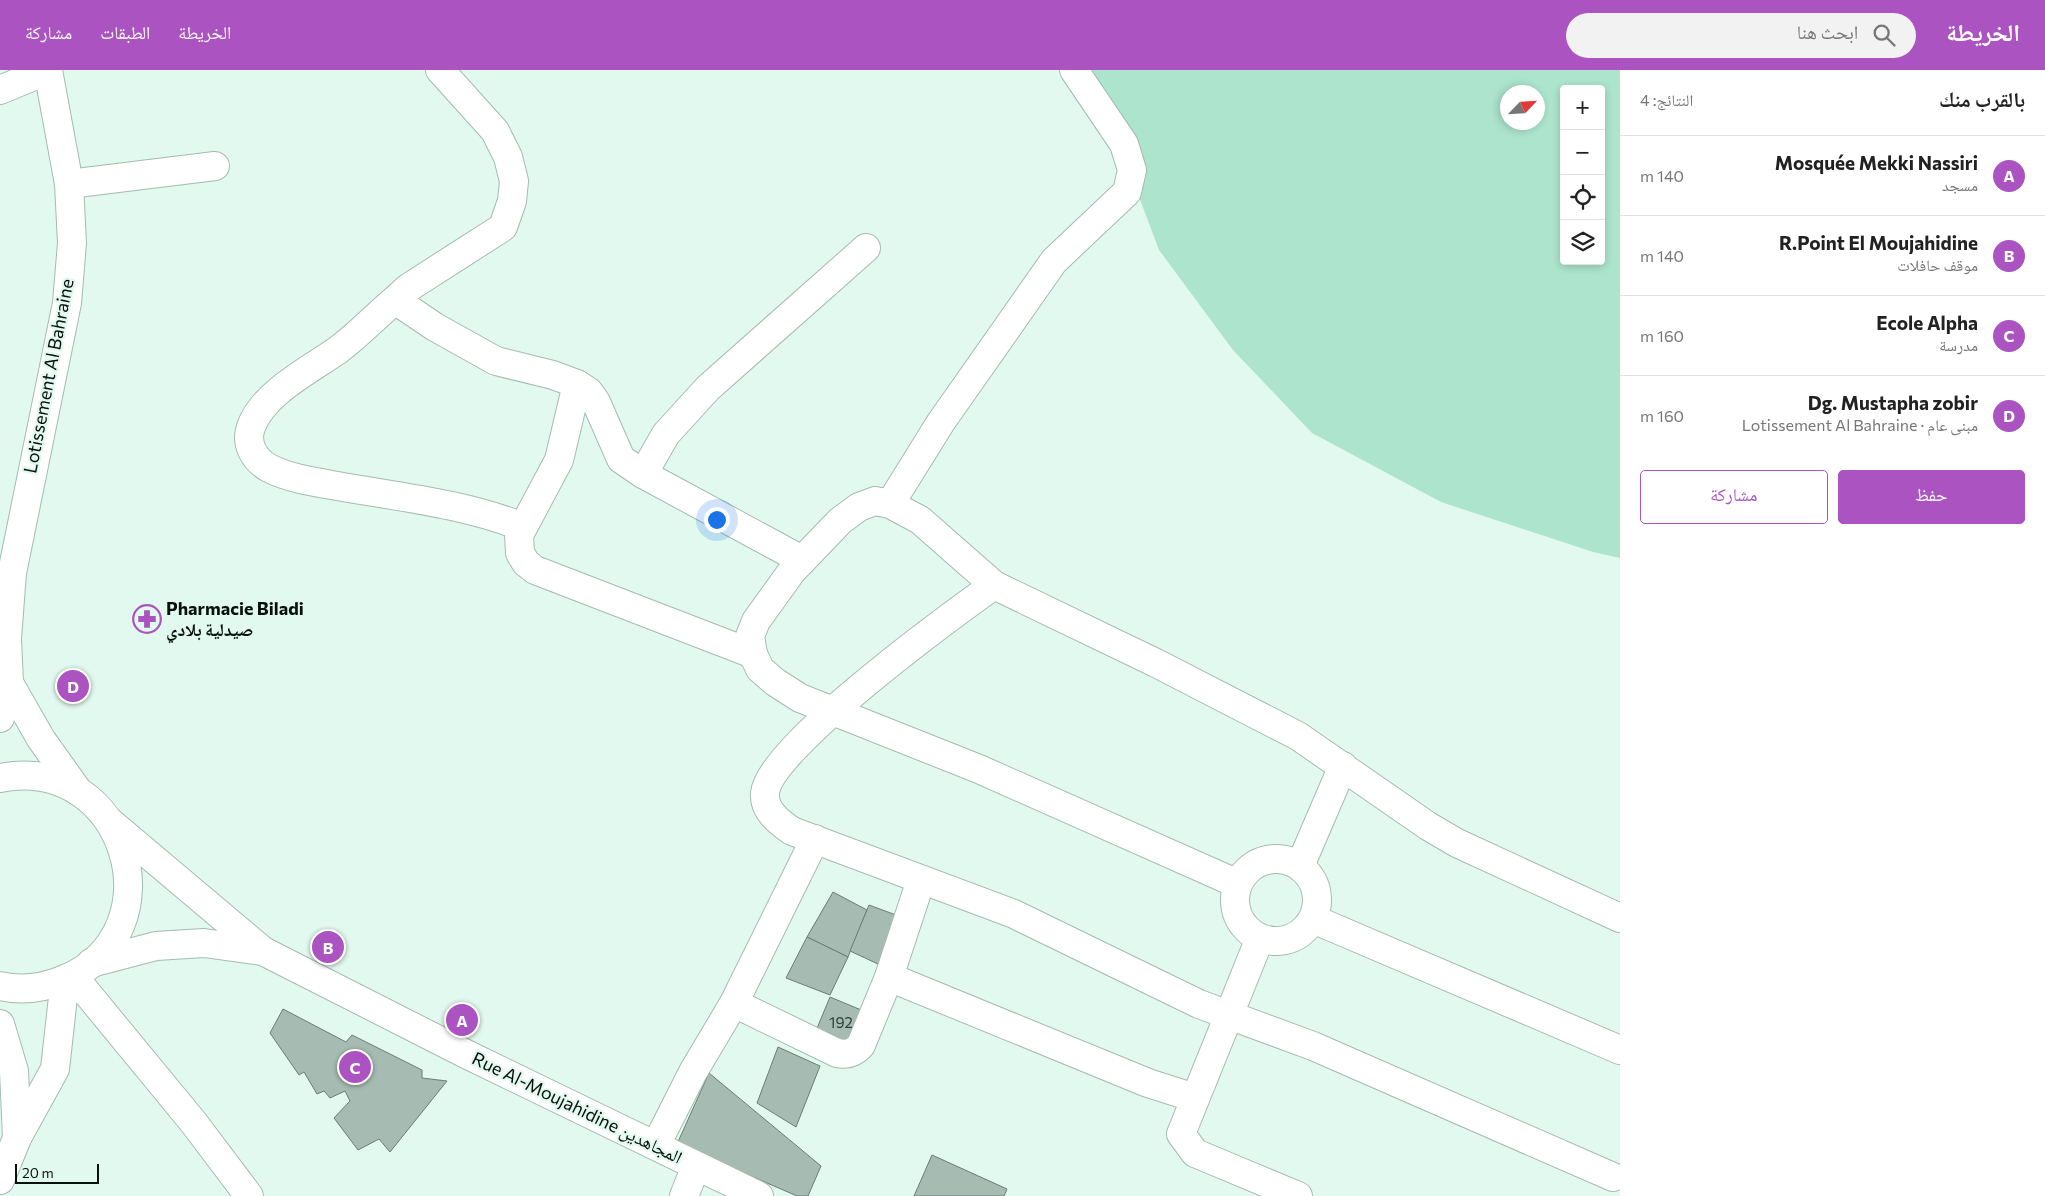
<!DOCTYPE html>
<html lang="ar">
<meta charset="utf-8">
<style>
body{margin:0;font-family:Commissioner,"Noto Naskh Arabic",sans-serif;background:#f2f2f2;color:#222;direction:rtl}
.controls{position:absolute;right:15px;top:15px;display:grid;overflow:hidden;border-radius:5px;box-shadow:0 2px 8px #0003}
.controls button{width:45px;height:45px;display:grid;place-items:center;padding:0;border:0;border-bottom:1px solid #e0e0e0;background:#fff;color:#222;font:25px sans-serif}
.compass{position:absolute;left:1500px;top:15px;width:45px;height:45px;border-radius:50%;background:#fff;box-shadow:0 2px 8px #0003;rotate:65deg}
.scale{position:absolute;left:15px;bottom:12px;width:84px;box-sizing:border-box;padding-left:5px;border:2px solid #08100d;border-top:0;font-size:14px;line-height:18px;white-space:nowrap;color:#08100d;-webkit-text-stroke:4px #e2f9ef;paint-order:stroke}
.you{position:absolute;left:716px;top:449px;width:18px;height:18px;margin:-12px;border:4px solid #fff;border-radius:50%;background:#1a73e8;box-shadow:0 0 0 8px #1a73e833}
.badge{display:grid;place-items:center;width:32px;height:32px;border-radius:50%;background:#aa53c1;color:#fff;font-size:16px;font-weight:700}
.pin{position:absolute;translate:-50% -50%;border:2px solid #fff;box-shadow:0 1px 5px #0006}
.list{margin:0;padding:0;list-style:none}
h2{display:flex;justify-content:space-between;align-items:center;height:65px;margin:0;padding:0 20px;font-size:21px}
h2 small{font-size:16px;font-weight:400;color:#767676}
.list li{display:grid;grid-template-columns:32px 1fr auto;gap:15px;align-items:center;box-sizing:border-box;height:80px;padding:0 20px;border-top:1px solid #e0e0e0}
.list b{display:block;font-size:19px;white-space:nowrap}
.list p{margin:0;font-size:16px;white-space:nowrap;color:#767676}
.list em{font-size:16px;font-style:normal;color:#767676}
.actions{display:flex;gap:10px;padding:15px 20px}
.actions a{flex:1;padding:11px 0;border:1px solid #aa53c1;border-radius:5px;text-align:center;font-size:18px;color:#aa53c1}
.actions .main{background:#aa53c1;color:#fff}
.icon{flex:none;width:28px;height:28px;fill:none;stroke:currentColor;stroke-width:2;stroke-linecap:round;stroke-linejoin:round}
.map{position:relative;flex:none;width:1620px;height:1126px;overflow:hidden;direction:ltr}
header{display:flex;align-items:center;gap:30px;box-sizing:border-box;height:70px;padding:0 25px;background:#aa53c1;color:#fff}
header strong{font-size:24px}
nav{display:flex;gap:28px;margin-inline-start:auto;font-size:18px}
.search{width:350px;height:45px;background:#f2f2f2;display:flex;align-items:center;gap:12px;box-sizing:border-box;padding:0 18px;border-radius:28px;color:#767676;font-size:19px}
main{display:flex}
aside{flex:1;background:#fff}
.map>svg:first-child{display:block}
.green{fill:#ace4ce;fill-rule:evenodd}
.building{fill:#a6bcb3;stroke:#687d75}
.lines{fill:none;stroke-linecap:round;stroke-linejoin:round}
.minor-casing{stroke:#a4bbb1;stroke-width:30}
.tertiary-casing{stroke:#a4bbb1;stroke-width:30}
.minor{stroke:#fff;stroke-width:28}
.tertiary{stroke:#fff;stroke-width:28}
.labels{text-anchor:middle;stroke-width:4.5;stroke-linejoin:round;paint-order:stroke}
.number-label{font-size:15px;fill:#303b36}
.street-label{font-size:18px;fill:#08100d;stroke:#e2f9ef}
.poi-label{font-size:18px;font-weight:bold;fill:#08100d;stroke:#e2f9ef;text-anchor:start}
</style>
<header>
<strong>الخريطة</strong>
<div class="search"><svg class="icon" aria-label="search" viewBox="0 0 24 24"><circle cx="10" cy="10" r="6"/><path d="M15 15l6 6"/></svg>ابحث هنا</div>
<nav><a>الخريطة</a><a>الطبقات</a><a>مشاركة</a></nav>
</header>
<main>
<aside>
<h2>بالقرب منك<small>النتائج: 4</small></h2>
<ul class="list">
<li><span class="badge">A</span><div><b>Mosquée Mekki Nassiri</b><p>مسجد</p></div><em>140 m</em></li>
<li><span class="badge">B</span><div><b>R.Point El Moujahidine</b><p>موقف حافلات</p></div><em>140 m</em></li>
<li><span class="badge">C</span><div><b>Ecole Alpha</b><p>مدرسة</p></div><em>160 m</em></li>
<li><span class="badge">D</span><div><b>Dg. Mustapha zobir</b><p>مبنى عام · Lotissement Al Bahraine</p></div><em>160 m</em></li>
</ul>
<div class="actions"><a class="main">حفظ</a><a>مشاركة</a></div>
</aside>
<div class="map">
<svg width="1620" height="1126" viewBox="0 0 1620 1126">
<rect width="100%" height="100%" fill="#e2f9ef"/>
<path class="green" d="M1065,0h555v488l-27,-6 -152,-50 -129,-69 -79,-83 -74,-100 -40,-106zM1564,19h37v172h-37zM1508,22h30v30h-30z"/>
<g class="building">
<polygon points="833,822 867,840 848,887 807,867"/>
<polygon points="869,835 896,845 881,891 878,894 850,881"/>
<polygon points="807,867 848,887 830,925 786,908"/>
<polygon points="830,927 866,942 851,978 815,963"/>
<polygon points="283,939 346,972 352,965 422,1000 422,1008 447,1011 390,1082 379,1069 358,1080 334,1048 350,1031 345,1021 330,1028 324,1021 317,1024 304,1002 299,1005 270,963"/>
<polygon points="778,977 820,996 796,1057 757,1033"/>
<polygon points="709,1003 821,1096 808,1126 797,1126 677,1074"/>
<polygon points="932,1085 1007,1119 1004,1126 914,1126"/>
</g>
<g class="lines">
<defs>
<g id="minor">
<polyline points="0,20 48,0"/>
<polyline points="69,114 215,96"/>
<polyline points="395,230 408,218 503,157 512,131 514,111 508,87 495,61 440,0"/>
<polyline points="577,314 559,390 519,465 520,483 526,493 535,500 753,584"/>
<polyline points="643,404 666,364 708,318 866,178"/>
<polyline points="890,434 941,352 1054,191 1127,122 1132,100 1124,74 1074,0"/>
<path d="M523,457c-56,-22 -115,-29 -174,-39 -26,-5 -57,-8 -80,-20 -15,-8 -24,-25 -18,-41 12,-34 60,-58 87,-77 20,-15 38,-34 57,-50l40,27 61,34 57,14 24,9 12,8 7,10 25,57 22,15 159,86"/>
<path d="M994,515c-42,30 -225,163 -229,208 -2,17 15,30 27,38l222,83 185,90 114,42 300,131"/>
<polyline points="110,752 263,881 466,984 759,1126"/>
<circle cx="1276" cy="830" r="41"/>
<polyline points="1300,796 1343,696"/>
<polyline points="1238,814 979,699 800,628 775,612 760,599 753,584 750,566 756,551 792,501 840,451 859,437 875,431 890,434 920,450 994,515 1156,593 1298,666 1428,756 1457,773 1620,848"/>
<polyline points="1313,849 1620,980"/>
<polyline points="1260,868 1181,1064 1195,1083 1298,1126"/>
<polyline points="91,893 156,876 204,873 263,881"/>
<polyline points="73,906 194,1053 249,1126"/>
<polyline points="889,907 1148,1013 1195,1028"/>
<path d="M734,933l103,50c10,2 17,0 24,-8l28,-68 32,-97"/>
<polyline points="656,1075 693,1002 734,933 815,769"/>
<polyline points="684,1126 696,1096"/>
</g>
<g id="tertiary">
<polyline points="9,613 41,669 78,721"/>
<polyline points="0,648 9,613 7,569 12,503 67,233 72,173 69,114 48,0"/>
<path d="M0,708c127,-25 180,155 63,202 -20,8 -42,11 -63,6"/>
<polyline points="0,954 14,1001 17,1068"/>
<polyline points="0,1110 17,1068 55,999 65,909"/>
</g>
</defs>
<use href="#minor" class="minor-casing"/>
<use href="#tertiary" class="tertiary-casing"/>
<use href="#minor" class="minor"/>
<use href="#tertiary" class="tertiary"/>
</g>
<defs>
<symbol id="pharmacy-ring" viewBox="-11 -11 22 22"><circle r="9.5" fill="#e2f9ef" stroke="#aa53c1" stroke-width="1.5"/><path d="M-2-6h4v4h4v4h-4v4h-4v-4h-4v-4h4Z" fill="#aa53c1"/></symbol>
</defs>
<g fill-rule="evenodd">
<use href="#pharmacy-ring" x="131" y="533" width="32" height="32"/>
</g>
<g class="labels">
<g class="number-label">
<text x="841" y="958">192</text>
</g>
<g class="street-label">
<text transform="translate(49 306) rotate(-79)" y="6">Lotissement Al Bahraine</text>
<text transform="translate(577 1038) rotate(26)" y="6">Rue Al-Moujahidine المجاهدين</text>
</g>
<g class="poi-label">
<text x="166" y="545">Pharmacie Biladi<tspan x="166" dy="21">صيدلية بلادي</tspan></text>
</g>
</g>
</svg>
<div class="controls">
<button>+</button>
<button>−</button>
<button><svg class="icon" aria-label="locate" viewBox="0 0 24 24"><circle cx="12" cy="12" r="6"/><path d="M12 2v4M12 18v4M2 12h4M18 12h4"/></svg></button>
<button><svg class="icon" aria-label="layers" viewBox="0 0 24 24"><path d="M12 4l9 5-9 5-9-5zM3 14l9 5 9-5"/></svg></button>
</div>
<svg class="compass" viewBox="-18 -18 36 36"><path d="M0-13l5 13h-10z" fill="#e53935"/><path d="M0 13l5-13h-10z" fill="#767676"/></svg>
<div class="scale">20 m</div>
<div class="you"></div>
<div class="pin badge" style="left:462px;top:950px">A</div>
<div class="pin badge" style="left:328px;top:877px">B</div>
<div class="pin badge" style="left:355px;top:997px">C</div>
<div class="pin badge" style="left:73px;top:616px">D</div>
</div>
</main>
